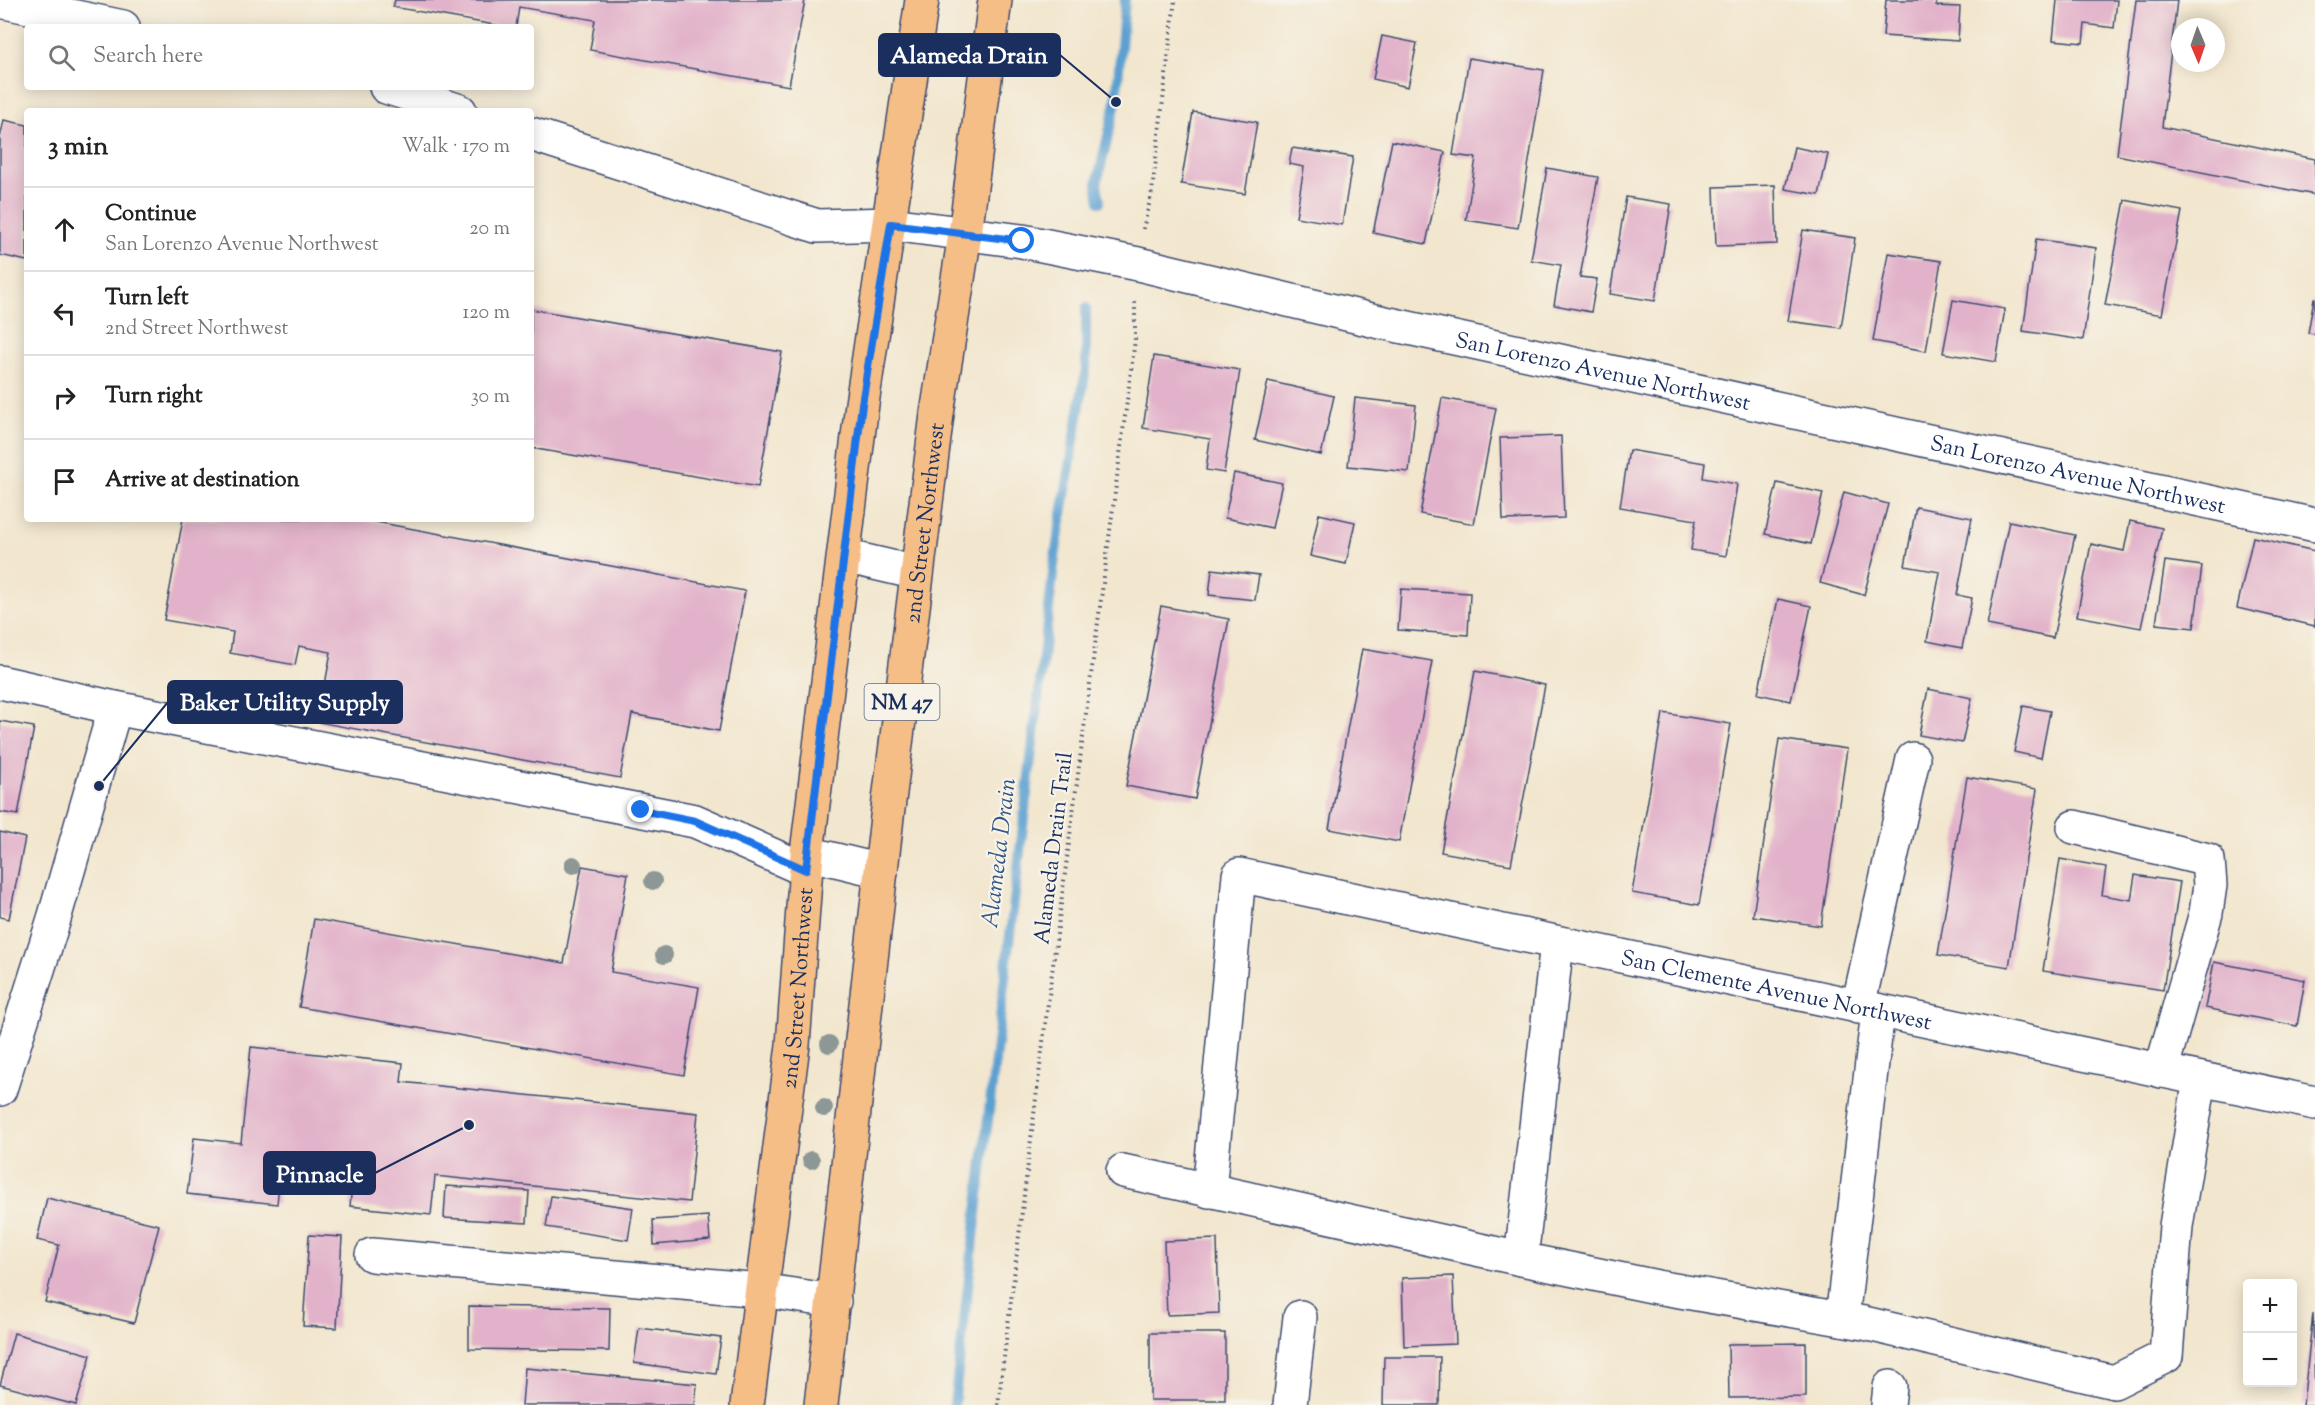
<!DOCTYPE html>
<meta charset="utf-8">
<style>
body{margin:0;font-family:"Sorts Mill Goudy",serif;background:#f2f2f2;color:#222}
.controls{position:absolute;right:18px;bottom:18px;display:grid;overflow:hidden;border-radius:6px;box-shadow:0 3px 15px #0003}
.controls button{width:54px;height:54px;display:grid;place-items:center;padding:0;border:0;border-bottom:2px solid #e0e0e0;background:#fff;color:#222;font:30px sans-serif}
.compass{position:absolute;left:2171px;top:18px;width:54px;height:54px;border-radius:50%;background:#fff;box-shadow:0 3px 15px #0003;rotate:178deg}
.stop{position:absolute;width:18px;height:18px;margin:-14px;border:4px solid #1a73e8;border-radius:50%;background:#fff}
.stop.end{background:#1a73e8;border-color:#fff;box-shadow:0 2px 6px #0008}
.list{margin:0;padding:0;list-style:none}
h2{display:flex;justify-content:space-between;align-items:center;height:78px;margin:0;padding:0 24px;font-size:26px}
h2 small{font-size:20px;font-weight:400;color:#767676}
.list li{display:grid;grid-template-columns:39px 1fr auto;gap:18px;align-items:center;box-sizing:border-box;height:84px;padding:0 24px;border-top:2px solid #e0e0e0}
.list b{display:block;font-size:22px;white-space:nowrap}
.list p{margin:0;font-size:20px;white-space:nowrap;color:#767676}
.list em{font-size:20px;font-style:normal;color:#767676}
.icon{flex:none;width:33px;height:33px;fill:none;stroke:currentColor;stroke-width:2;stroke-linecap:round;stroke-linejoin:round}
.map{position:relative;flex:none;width:2315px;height:1405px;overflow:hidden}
.search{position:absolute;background:#fff;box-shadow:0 3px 15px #0003;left:24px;top:24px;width:510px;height:66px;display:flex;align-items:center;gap:15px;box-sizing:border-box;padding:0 21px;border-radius:6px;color:#767676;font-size:22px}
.panel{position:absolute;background:#fff;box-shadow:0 3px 15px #0003;left:24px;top:108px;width:510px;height:414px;border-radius:6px}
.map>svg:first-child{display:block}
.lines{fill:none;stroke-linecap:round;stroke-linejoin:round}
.stream{stroke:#5ca0d1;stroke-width:10}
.building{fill:#e2b2ca}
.minor-casing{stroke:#3b4a6f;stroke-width:36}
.major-casing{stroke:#3b4a6f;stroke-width:36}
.path{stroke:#3b4a6f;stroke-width:4;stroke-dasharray:1.5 4.5;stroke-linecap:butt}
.minor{stroke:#fff;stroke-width:33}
.major{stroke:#f6be87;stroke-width:33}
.tree{fill:#8c9796}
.route{stroke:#1a73e8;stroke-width:8}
.labels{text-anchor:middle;stroke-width:4.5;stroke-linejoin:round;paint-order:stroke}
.shield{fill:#f7f3e8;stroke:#5d6a87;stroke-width:1.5}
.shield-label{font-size:21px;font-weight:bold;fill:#1b2f5e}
.street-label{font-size:22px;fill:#1b2f5e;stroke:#f7f3e8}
.water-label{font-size:24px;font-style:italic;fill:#325786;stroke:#f7f3e8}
.leader{fill:none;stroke:#1b2f5e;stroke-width:2}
.callout-dot{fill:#1b2f5e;stroke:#f7f3e8;stroke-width:2}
.callout{fill:#1b2f5e;stroke:#1b2f5e;stroke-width:2}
.callout-label{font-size:24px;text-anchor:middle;font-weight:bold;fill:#fff}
</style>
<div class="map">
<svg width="2315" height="1405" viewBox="0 0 2315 1405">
<rect width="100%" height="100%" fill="#f7f3e8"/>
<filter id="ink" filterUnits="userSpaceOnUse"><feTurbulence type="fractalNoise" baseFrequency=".0167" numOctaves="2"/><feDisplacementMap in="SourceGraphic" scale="12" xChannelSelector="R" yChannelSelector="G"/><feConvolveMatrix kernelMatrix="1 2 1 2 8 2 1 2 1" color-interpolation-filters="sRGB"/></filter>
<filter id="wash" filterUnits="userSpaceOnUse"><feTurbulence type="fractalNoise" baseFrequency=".008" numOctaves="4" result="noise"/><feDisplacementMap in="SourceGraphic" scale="24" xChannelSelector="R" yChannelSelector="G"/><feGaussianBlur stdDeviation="1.35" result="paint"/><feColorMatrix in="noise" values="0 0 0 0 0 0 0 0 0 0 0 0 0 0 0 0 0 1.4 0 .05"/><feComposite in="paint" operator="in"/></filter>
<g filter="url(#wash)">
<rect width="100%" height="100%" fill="#f2e6ce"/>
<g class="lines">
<g class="stream">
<polyline points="1100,202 1097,183 1116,102 1125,0"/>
<polyline points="954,1405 1055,557 1086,368 1086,308"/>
</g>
</g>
<g id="blocks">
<g class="building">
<polygon points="395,0 805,0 789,86 590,50 595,20 519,7 516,27 506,27 393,7"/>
<polygon points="1886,0 1937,0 1936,6 1960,7 1958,41 1883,36"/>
<polygon points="2057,0 2117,0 2114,28 2085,24 2083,43 2053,40"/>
<polygon points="2136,0 2177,0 2162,127 2315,159 2315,195 2117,155"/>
<polygon points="1382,36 1417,43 1408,87 1373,79"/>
<polygon points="1469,58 1544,70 1518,228 1466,220 1476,158 1453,155"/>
<polygon points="1193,112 1257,122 1245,194 1181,184"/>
<polygon points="4,120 27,125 27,261 0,255 0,138"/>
<polygon points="1392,141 1445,152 1426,244 1373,233"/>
<polygon points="1794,147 1828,154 1819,195 1785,189"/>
<polygon points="1292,148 1353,157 1342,225 1296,217 1304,167 1289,164"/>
<polygon points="1547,168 1598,177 1580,277 1597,279 1591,312 1554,305 1561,265 1531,260"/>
<polygon points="1775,185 1777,244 1716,246 1714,187"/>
<polygon points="1626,197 1671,204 1655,301 1610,294"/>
<polygon points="2125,200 2182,211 2162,315 2105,305"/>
<polygon points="1803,230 1855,238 1841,328 1788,321"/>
<polygon points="2036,239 2096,248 2083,340 2023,331"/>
<polygon points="1888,253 1941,261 1926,351 1873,341"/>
<polygon points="2314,298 2315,298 2315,334 2308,333"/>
<polygon points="1953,300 2005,309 1996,362 1943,353"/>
<polygon points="531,309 782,352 758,487 531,448"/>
<polygon points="1154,356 1240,370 1224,473 1206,470 1210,439 1143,428"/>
<polygon points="1268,381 1334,396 1321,455 1255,440"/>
<polygon points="1355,398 1416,405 1409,472 1348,466"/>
<polygon points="1442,398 1496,408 1474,524 1420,514"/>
<polygon points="1561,436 1564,518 1503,520 1500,438"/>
<polygon points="1629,450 1705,463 1703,478 1737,484 1726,556 1691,550 1696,520 1620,507"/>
<polygon points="1234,473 1282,483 1272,528 1225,518"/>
<polygon points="1777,483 1823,493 1811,544 1765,534"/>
<polygon points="1844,492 1888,504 1864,595 1820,583"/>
<polygon points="1916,507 1972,518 1957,595 1972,598 1962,648 1927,641 1940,572 1905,566"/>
<polygon points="1319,514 1355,522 1346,564 1310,556"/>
<polygon points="183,519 360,519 745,591 719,731 632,714 620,778 318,722 331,652 299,646 295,665 230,653 233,632 164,620"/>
<polygon points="2009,521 2075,535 2053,638 1987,625"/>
<polygon points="2130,521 2162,528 2141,628 2077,616 2091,544 2124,551"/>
<polygon points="2253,537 2315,551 2315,626 2237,608"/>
<polygon points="2165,561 2202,566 2194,628 2156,624"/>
<polygon points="1212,569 1259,575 1255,600 1209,595"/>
<polygon points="1401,589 1470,593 1468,635 1398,630"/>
<polygon points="1778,599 1811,606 1791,701 1758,694"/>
<polygon points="1161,606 1229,619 1195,799 1126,786"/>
<polygon points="1362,649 1432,661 1399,842 1329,829"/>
<polygon points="1475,671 1545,685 1511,865 1441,852"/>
<polygon points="1928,689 1972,698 1962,743 1919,735"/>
<polygon points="2023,706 2050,711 2041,758 2014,752"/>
<polygon points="1663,713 1731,724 1699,905 1632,893"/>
<polygon points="0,721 34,727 18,815 0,812"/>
<polygon points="1779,739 1847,749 1821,926 1753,916"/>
<polygon points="1967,777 2037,789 2009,967 1938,955"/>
<polygon points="0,832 25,838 9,919 0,917"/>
<polygon points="2060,859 2106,867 2102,895 2131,900 2135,875 2180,882 2163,990 2043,971"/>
<polygon points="582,866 628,874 611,972 699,987 684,1075 299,1007 314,919 564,963"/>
<polygon points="2214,962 2305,980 2297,1026 2205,1008"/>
<polygon points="251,1047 403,1063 401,1082 698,1113 689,1202 435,1176 431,1215 350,1206 354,1164 282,1156 277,1204 187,1194 194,1138 241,1143"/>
<polygon points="446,1186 529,1191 527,1223 444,1218"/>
<polygon points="551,1196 633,1208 628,1240 546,1227"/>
<polygon points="47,1198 159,1225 134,1323 45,1302 59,1245 37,1240"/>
<polygon points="708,1216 710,1240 654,1245 653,1220"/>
<polygon points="309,1235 342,1237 337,1328 303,1326"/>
<polygon points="1217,1239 1219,1313 1167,1315 1164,1241"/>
<polygon points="1453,1276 1456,1344 1404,1346 1402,1278"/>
<polygon points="469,1306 610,1308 609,1351 469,1349"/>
<polygon points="2313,1313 2315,1405 2303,1405"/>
<polygon points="639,1328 721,1338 716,1374 634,1363"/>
<polygon points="14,1333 91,1355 76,1405 0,1385"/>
<rect x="1150" y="1333" width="75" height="67"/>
<polygon points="1806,1343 1806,1397 1729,1398 1728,1344"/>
<polygon points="1384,1357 1440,1357 1439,1405 1383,1405"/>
<polygon points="525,1368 697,1384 695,1405 522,1405"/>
</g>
</g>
</g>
<g filter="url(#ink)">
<use href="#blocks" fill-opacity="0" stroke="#3b4a6f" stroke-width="1.5"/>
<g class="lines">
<defs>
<g id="minor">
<polyline points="0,1 123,27"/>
<polyline points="386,87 460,111"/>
<path id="s1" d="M531,134l286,92 74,-2 131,17 116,23 238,57 939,204"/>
<polyline points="844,556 917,573"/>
<polyline points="0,682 115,708 695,821 806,870"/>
<polyline points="2074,827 2208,860 2210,885 2206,913 2161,1071"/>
<polyline points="807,853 881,871"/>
<polyline points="1858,1007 1913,759"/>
<polyline points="0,1089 54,919 115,708"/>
<polyline points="1123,1171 1521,1259 1657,1287 1864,1323 2114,1382 2166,1356 2176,1226 2200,1079"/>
<path id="s2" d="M1209,1191l30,-316 1076,228"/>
<polyline points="372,1255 760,1290 834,1301"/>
<polyline points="1521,1259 1557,943"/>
<polyline points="1842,1319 1878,1011"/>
<polyline points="1290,1405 1300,1317"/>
<polyline points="1888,1405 1890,1387"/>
</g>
<g id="major">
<path id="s3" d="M747,1405l46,-360 14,-192 55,-449 60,-404"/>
<path id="s4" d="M821,1405l66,-588 50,-403 28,-180 30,-234"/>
</g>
</defs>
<use href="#minor" class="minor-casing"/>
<use href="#major" class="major-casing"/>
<g class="path">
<polyline points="1143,229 1152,192 1175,0"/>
<polyline points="998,1405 1045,1026 1135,340 1135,298"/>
</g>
<use href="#minor" class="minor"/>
<use href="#major" class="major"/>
</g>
<g class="tree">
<circle cx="573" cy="865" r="9"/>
<circle cx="653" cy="881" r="9"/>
<circle cx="664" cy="955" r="9"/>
<circle cx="829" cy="1044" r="9"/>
<circle cx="824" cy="1108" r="9"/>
<circle cx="811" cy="1160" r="9"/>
</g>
</g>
<g class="lines" filter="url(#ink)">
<polyline class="route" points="641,810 695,821 806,870 862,404 891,224 1022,241"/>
</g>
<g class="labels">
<rect class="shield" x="864.5" y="684" width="75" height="36" rx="4.5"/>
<g class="shield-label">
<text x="902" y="709">NM 47</text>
</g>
<g class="street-label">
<text dy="8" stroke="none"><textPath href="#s1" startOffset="1102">San Lorenzo Avenue Northwest</textPath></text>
<text dy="8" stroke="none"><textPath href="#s1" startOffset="1588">San Lorenzo Avenue Northwest</textPath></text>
<text dy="8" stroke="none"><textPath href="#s4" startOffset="888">2nd Street Northwest</textPath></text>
<text transform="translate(1052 848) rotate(-83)" y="8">Alameda Drain Trail</text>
<text dy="8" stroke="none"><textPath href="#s3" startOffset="420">2nd Street Northwest</textPath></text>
<text dy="8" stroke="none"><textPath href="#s2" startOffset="867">San Clemente Avenue Northwest</textPath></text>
</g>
<g class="water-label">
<text transform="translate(998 853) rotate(-83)" y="8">Alameda Drain</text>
</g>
</g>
<path class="leader" d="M1116 102L1060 55M99 786L168 702M469 1125L375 1173"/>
<g class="callout-dot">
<circle cx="1116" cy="102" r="6"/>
<circle cx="99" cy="786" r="6"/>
<circle cx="469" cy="1125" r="6"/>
</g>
<g class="callout">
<rect x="879" y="34" width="181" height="42" rx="6"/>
<rect x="168" y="681" width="234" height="42" rx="6"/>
<rect x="264" y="1152" width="111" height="42" rx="6"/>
</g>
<g class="callout-label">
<text x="969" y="63">Alameda Drain</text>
<text x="285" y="710">Baker Utility Supply</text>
<text x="320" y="1182">Pinnacle</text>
</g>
</svg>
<div class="controls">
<button>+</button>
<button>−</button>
</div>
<svg class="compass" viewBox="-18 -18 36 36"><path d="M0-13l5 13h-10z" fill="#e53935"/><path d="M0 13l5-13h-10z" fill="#767676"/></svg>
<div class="stop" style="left:1022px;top:241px"></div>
<div class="stop end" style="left:641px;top:810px"></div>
<div class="search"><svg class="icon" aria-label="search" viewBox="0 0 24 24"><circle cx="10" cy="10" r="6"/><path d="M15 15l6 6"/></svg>Search here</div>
<section class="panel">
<h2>3 min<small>Walk · 170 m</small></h2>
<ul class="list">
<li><svg class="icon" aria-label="ahead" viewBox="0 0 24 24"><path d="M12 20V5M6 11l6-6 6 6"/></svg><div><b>Continue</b><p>San Lorenzo Avenue Northwest</p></div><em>20 m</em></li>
<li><svg class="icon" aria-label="left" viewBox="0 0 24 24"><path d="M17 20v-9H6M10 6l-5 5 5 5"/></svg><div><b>Turn left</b><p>2nd Street Northwest</p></div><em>120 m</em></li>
<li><svg class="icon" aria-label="right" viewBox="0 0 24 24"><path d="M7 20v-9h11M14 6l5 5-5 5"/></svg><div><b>Turn right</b></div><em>30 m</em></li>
<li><svg class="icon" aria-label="arrive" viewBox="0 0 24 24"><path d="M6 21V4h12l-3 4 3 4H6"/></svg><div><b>Arrive at destination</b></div></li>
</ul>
</section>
</div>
